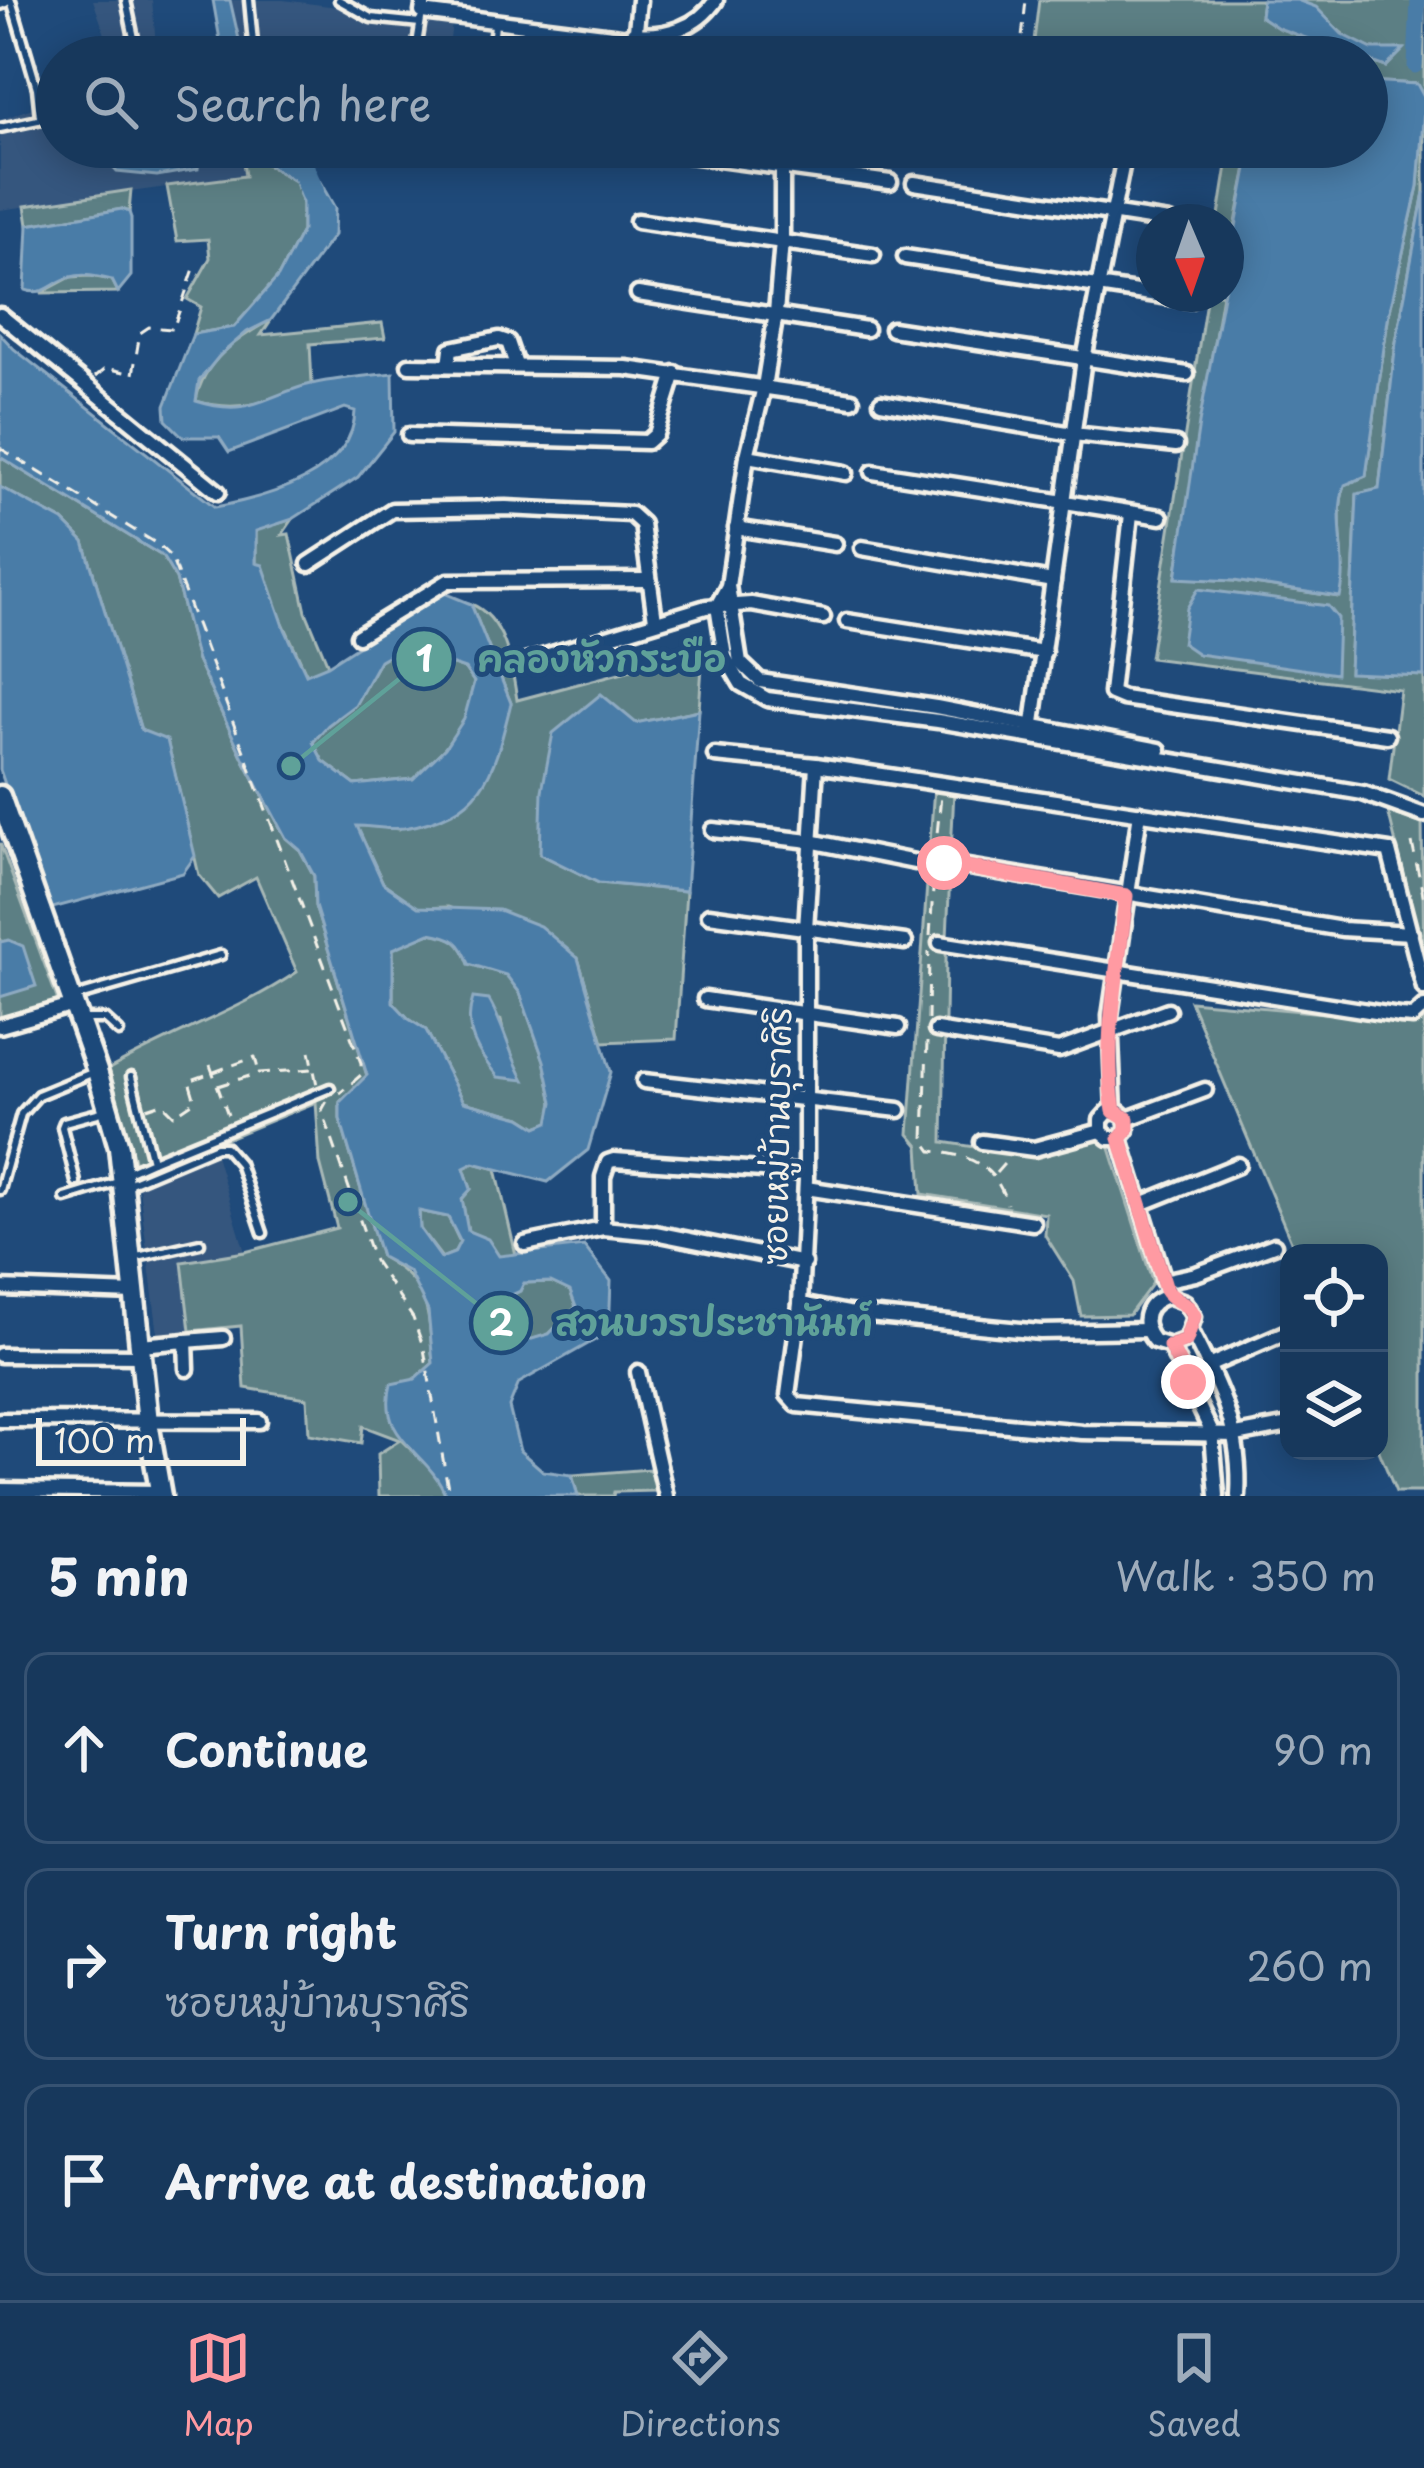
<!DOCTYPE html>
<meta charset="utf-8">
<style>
body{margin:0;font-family:"Playpen Sans","Playpen Sans Thai",sans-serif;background:#203f62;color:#f1f3f6}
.controls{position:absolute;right:36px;bottom:36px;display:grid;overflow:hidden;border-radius:24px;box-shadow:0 6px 30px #0003}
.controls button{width:108px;height:108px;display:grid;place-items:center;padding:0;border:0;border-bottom:3px solid #365272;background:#17385c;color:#f1f3f6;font:60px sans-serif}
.compass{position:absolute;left:1136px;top:204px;width:108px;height:108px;border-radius:50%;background:#17385c;box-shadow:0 6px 30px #0003;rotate:178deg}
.scale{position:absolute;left:36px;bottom:30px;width:210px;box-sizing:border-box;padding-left:12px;border:6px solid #f4f1e8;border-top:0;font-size:33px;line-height:42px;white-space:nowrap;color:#f4f1e8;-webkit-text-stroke:9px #1f4a7a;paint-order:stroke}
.stop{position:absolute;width:36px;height:36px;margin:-27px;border:9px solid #ff9aa2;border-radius:50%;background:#fff}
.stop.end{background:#ff9aa2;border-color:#fff;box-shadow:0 3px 12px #0008}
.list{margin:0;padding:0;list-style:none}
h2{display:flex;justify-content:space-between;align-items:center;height:156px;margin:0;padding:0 48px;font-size:51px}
h2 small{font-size:39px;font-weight:400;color:#9eacbb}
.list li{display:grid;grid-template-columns:78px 1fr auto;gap:36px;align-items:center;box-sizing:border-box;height:192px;margin:0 24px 24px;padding:0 24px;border:3px solid #365272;border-radius:24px}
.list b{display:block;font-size:45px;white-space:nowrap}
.list p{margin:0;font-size:39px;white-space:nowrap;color:#9eacbb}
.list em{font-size:39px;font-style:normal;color:#9eacbb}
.icon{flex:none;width:66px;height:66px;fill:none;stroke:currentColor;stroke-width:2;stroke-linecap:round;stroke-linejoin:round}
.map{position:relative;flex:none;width:1424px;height:1496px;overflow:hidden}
.search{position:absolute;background:#17385c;box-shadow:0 6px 30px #0003;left:36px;right:36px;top:36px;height:132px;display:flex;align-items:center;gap:30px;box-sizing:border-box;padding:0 42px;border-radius:66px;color:#9eacbb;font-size:45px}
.sheet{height:804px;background:#17385c}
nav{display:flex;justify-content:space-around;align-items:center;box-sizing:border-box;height:168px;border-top:3px solid #365272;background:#17385c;font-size:33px;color:#9eacbb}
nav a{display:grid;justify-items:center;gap:6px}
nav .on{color:#ff9aa2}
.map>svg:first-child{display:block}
.built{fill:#36577e}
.green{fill:#5b7f84;stroke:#a8b8b6;stroke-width:3;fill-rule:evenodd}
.water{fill:#4a7ba7;stroke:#8eaac1;stroke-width:3;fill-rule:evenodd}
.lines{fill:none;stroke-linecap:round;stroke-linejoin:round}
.canal{stroke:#4a7ba7;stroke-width:15}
.river{stroke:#4a7ba7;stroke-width:24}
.lane-casing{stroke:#f4f1e8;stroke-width:15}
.street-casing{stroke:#f4f1e8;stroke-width:21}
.secondary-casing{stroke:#f4f1e8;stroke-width:27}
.path{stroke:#f4f1e8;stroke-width:3;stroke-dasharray:12 9;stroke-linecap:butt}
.lane{stroke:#1f4a7a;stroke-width:6}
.street{stroke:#1f4a7a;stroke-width:12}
.secondary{stroke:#1f4a7a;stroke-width:18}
.route{stroke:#ff9aa2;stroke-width:15}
.labels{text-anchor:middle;stroke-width:10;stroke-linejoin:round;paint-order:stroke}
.street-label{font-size:33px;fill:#f4f1e8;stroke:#1f4a7a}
.leader{fill:none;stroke:#5fa199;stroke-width:4.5}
.callout-dot{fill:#5fa199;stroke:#1f4a7a;stroke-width:4.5}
.mark-label{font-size:36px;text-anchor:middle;font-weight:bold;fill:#fff}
.callout-label{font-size:36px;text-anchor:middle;font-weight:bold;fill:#5fa199;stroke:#1f4a7a;stroke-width:10;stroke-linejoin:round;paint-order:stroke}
</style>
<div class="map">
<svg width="1424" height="1496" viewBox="0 0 1424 1496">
<rect width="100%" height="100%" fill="#1f4a7a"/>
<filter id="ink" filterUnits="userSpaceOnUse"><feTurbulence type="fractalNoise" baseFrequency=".00833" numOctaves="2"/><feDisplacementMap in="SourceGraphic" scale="24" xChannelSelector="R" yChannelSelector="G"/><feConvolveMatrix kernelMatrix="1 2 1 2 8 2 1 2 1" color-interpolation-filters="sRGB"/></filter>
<g filter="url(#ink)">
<g class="built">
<polygon points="93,0 152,0 157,57 113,57"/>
<polygon points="230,0 283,0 452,22 448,57 243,57"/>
<polygon points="57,99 57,147 240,147 246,176 0,210 0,120"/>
<polygon points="216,1155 245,1252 182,1262 190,1331 158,1334 139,1187"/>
</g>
<g class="green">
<polygon points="1039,0 1262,0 1260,16 1278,28 1358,57 1308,57 1280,45 1271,57 1032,57"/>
<path d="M1297,0h127v97l-8,-13 -49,-3v-21l19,7 17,-18c-9,0 -22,2 -31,0 -31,-7 -46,-38 -75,-49z"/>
<path d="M1424,108v84l-28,150 -17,147 -22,6 -8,177 75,4v120l-35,-17 11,-89 -250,-32 57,-364h15l-46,283 58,4 105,16c11,-37 -7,-76 6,-112l21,-9 22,-157 30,-133z"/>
<polygon points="1230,147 1251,147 1226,273 1226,222 1218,222"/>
<polygon points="241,149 296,182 302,201 302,231 278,277 234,327 193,334 201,307 187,299 210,258 208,239 177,241 167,186 245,176"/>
<polygon points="131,190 129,212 122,209 28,225 25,206"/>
<polygon points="90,276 112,280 118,292 41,293 71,277"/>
<path d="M271,320l-10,15 121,-12 3,15 -75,6 2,40c-41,17 -72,30 -116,17 6,-39 41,-63 75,-81z"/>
<path d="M0,457l162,99 14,23 21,82 48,101 41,76 14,12 14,26 1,30 52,170 -27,26v17l41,138c50,27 47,54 52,106l-18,16 -13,62 38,37 6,18h-67l-1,-42 22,-14 -37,-14 -2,17 -52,-9 -2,-36 -62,-10 -4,-62 -51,5 -8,-69 63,-10 92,-24 -17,-65 -4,-61 -178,73 -29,-106c61,-35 130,-58 188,-97l-41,-95 -38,21 -19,-23 -32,-134 -26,-10 -57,-189 -21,-21 -63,-34z"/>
<polygon points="293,519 282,535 289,534 306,612 328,665 307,675 256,564 256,530"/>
<path d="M471,604c35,14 41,63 46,96l186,-49 -4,59 -63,13 -96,131 59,29 87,8 -10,148 -73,3 -25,-84 -130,-51 -30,1 -35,-25 -27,-58 43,4 112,-126z"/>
<polygon points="413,641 436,644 450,664 465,669 474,682 465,719 445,748 413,779 355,785 323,761 313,742 328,725 355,705 380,660"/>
<polygon points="934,787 954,790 946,958 943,1142 1025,1155 1096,1139 1109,1145 1153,1283 1129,1315 1081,1316 1074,1281 1045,1235 1046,1214 922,1194 919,1146 909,1134"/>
<polygon points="1388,811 1422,824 1424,959"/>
<polygon points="0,843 58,1001 0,1018"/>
<path d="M430,933c24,4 31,8 39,31l38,11 13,18 24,67 9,43 -3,19 -13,5 -16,-10 -58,-15 -37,-72 -17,-11 -16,-17v-54zM501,1020l5,27 17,32 -52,-45z"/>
<polygon points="1190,1001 1424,1022 1424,1492 1396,1492 1379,1451 1379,1253 1296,1253"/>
<polygon points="474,1163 496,1169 516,1255 499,1257 488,1240 468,1231 462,1199 471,1189 464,1168"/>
<polygon points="419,1211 448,1217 460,1242 454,1253 442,1258 420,1229"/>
<polygon points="551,1282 570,1291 576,1307 549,1334 522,1343 505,1321 503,1299 520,1291 523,1283"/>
<polygon points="650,1469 657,1491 614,1492 613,1496 578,1496 572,1475"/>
</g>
<g class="water">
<polygon points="213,0 230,0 243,57 223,57"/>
<polygon points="1262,0 1297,0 1316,7 1342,34 1372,49 1404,49 1386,67 1278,28 1260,16"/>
<path d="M1367,81l50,3 7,13v11l-6,78 -30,133 -22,157 -21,9c-13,35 5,75 -5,112l-106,-16 -58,-3 23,-155 52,-276h116z"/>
<polygon points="109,147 200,147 198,169 157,176 117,172 108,162"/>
<path d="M240,147h37l38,26 20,35 -1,27 -63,85 -24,12 -27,23 -21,26 -3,20c57,18 70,-8 120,-18 25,-5 52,-7 77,-10l1,59 -36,45 -65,42 -37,12v32l7,2 22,64 21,45 22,-9 114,-73 29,12 40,99c-18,72 -26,111 -107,125 -15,2 -33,-2 -47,-2l26,57 35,24 81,3 41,16 38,32 33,114 -23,78 -40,32 -74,-19 -10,5 7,21 -9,10 6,32 20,8 11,17 85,-10 27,35 -2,51 -90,51 -10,24 11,44 23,20 29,4 6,21h-132c-17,-46 -69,-54 -55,-112l24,-5 18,-16 -5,-52 -19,-39 -28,-15 -41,-138v-17l27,-27 -52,-169 -1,-30 -14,-26 -14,-12 -41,-76 -48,-101 -21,-82 -14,-23 -162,-99v-123l14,15 201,158c50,-9 139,-33 140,-96l-10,-3 -116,44 -10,-15h-36l-17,-17 -1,-14 28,-72 41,-7 44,-50 24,-46v-30l-6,-19zM413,641l23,3 14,20 15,5 9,13 -10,37 -19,29 -32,31 -58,6 -32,-24 -10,-19 15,-17 27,-20 25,-45zM430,933c24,4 31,8 39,31l37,11 14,18 24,68 9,41 -4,20 -12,5 -16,-10 -58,-15 -37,-72 -17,-11 -16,-17v-53zM419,1211l29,6 12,24 -6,12 -13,5 -21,-29zM551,1282l19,9 6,16 -27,27 -27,8 -17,-21 -2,-22 17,-8 4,-8z"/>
<polygon points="1424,192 1424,676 1349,673 1357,494 1379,489 1396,342"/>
<path d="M122,209l7,3 2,6v58l-13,16 -6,-12c-13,-3 -27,-7 -41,-3 -19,5 -26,20 -46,13l3,-65z"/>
<polygon points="0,487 63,521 84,542 141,730 167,740 195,856 183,873 49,909 0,770"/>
<polygon points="1198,589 1328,606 1338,618 1336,674 1198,654 1182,643 1187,608"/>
<polygon points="601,694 636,723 699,710 686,891 599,883 540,854 542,791 553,733"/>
<polygon points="9,940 23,946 36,986 0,997 0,942"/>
<path d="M473,998l16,2c15,25 20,54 35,80l-26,-3c-20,-23 -36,-48 -25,-79z"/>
</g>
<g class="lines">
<polyline class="canal" points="1415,66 1418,0"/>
<polyline class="river" points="276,147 299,159 312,192"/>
<defs>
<g id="lane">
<polyline points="11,0 37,88 40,117"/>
<polyline points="126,0 138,57"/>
<polyline points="249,0 254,54"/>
<polyline points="339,0 371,18 420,23"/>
<polyline points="558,31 560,57"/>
<polyline points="415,57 421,19"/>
<polyline points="492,57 495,24"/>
<polyline points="608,57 613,38"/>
<polyline points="0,128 57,116"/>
<polyline points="75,997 221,955"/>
<polyline points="83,1019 105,1019 119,1032"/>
<polyline points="152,1161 330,1088"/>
<polyline points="125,1173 152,1161 131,1077"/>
<polyline points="76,1182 62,1127 64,1122 105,1111"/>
<polyline points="128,1184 216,1147 225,1147 239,1163 263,1233"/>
<polyline points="0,1190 21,1114 38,1095 94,1072"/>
<polyline points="65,1198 121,1181"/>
<polyline points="133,1258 200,1243"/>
</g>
<g id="street">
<polyline points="424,0 422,12 628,38 636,30 639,0"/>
<polyline points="0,2 5,0"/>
<path d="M634,34c32,3 63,-6 82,-34"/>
<polyline points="630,147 890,182"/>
<polyline points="782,147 782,241 776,313 764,387 747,456 728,586 717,606 725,657 741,684 767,699 938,721 1363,793 1424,815"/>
<polyline points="1175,147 1217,154"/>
<polyline points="914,183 1169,222"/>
<polyline points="637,221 873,255"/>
<polyline points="905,257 1190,300"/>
<polyline points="638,294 866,329"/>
<polyline points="0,315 218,492"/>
<polyline points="892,329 1187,374"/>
<polyline points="409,365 626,368 852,400"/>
<polyline points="449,365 451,349 499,339 508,342 516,365"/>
<polyline points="881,402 1073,434 1176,445"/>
<polyline points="409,435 647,442 656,434 675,373"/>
<polyline points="747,456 846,473"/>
<polyline points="873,472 1161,517"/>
<polyline points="1131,514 1111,693 1123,698 1387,736"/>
<polyline points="736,528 835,544"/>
<polyline points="862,548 1053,581"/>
<polyline points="309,564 392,510 506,508 631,514 642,524 655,620"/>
<polyline points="728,586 740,662 760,681 936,707 1159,750"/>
<polyline points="847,621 1044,652"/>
<polyline points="358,636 448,581 648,580"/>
<polyline points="519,664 706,607 751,604 823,617"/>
<polyline points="1032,730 1084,359 1126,147"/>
<polyline points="715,755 816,765 1389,851 1424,988"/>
<polyline points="816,765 806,929 806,1179 800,1304 848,1313 1040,1332 1147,1330"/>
<polyline points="713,830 810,841 915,862"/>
<polyline points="944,863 1342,929 1411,933"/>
<polyline points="709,915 905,942"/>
<polyline points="940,943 1400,1016 1413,1017 1424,1007"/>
<polyline points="705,999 898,1027"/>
<polyline points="0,1026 74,1005"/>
<polyline points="936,1030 1059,1050 1168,1010"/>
<polyline points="644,1081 899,1110"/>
<polyline points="1114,1111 1110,1016 1140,813"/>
<polyline points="1127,1119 1205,1090"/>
<polyline points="1120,1138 1109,1138 1101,1131 1101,1120 1108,1112 1119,1112 1127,1119 1127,1130 1120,1138 1169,1296"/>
<polyline points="982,1142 1034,1149 1101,1131"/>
<polyline points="806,1188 1033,1223"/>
<polyline points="1141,1204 1238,1165"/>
<polyline points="603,1228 603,1177 608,1162 614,1160 806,1173"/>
<polyline points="525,1244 603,1228 655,1233 804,1263"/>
<polyline points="1163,1281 1196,1274 1274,1245"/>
<polyline points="0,1288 134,1293"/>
<polyline points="800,1304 788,1395 797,1405 1082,1432 1236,1435 1289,1425"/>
<path d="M1192,1333c29,57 50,98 46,163"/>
<polyline points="186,1341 223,1338"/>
<polyline points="140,1345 186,1341 187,1369"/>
<path d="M1170,1346l16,-6 8,-23 -9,-15 -16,-6c-23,5 -31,26 -15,45l16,5 42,87 5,63"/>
<polyline points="0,1355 141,1356"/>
<polyline points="1208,1366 1289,1331"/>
<polyline points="638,1372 666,1496"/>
<polyline points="0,1420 259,1421"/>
<polyline points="0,1490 161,1492"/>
</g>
<polyline id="secondary" points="0,796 97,1071 119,1147 148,1422 161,1496"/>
</defs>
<use href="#lane" class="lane-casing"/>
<use href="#street" class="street-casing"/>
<use href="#secondary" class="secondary-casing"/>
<g class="path">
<polyline points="1020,57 1026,0"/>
<polyline points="95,377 106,368 133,374 140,333 149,327 173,329 196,263"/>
<polyline points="0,448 157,544 171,557 361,1063 361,1075 340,1093"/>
<polyline points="1412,843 1424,899"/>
<polyline points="935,853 941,796"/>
<polyline points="930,936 934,874"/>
<polyline points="928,1020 929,952"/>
<path d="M927,1042l-3,98 8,11c38,4 63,14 75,53"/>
<polyline points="310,1051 317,1085"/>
<polyline points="210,1065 228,1115"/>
<polyline points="218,1086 259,1073 313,1069"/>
<polyline points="327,1101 322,1110 374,1261 413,1318 424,1349 448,1488 443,1496"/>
<polyline points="147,1108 162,1103 174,1115 195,1101 189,1081 255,1057 259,1073"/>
<polyline points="996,1173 1009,1158"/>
</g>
<use href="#lane" class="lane"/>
<use href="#street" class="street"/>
<use href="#secondary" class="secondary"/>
</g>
</g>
<g class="lines" filter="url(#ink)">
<path class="route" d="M944,863l182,33c-7,71 -24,143 -12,215l13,8v11l-7,8 46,152c7,12 21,10 28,26l-8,24 -16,6 18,36"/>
</g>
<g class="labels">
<g class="street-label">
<text transform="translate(777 1136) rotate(-89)" y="12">ซอยหมู่บ้านบุราศิริ</text>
</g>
</g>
<path class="leader" d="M291 766L424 659M348 1202L501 1323"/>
<g class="callout-dot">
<circle cx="291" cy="766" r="12"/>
<circle cx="348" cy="1202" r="12"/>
<circle cx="424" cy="659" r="30"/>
<circle cx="501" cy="1323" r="30"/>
</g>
<g class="mark-label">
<text x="424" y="672">1</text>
<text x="501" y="1336">2</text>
</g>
<g class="callout-label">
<text x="602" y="672">คลองหัวกระบือ</text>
<text x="714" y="1336">สวนบวรประชานันท์</text>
</g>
</svg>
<div class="controls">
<button><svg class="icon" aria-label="locate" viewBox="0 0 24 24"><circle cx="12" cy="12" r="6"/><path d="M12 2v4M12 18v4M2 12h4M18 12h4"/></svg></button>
<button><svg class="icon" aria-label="layers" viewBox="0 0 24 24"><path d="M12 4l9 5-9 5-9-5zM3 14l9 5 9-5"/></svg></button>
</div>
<svg class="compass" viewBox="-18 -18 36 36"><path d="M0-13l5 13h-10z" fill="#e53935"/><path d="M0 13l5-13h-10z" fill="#9eacbb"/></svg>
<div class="scale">100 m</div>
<div class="stop" style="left:944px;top:863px"></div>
<div class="stop end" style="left:1188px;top:1382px"></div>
<div class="search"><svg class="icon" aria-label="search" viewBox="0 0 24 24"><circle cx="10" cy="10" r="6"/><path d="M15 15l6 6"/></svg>Search here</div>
</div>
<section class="sheet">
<h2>5 min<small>Walk · 350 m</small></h2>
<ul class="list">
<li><svg class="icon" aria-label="ahead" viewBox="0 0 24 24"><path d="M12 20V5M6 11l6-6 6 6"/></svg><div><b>Continue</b></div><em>90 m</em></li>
<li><svg class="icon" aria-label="right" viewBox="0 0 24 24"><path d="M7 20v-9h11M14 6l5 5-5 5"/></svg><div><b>Turn right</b><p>ซอยหมู่บ้านบุราศิริ</p></div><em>260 m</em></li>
<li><svg class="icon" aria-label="arrive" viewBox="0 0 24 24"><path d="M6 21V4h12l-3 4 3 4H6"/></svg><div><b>Arrive at destination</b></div></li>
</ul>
</section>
<nav>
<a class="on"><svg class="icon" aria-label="map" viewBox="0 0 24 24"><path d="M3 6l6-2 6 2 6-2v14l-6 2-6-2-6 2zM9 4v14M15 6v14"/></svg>Map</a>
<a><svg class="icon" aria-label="directions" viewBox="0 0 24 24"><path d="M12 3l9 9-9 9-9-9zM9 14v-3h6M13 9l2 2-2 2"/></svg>Directions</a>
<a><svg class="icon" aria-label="saved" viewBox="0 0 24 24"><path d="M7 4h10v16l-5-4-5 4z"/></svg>Saved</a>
</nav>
